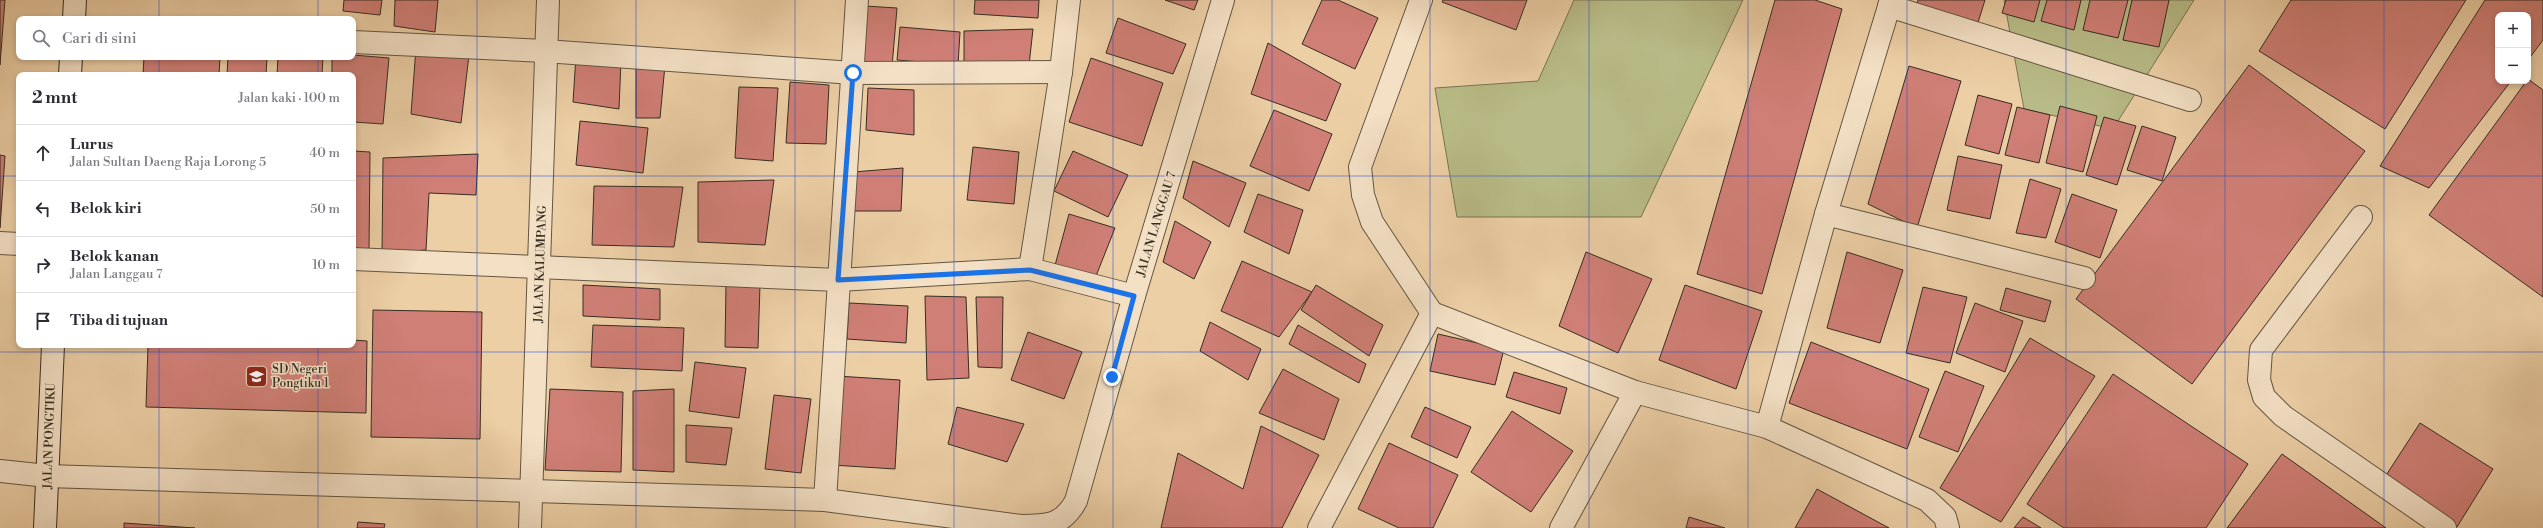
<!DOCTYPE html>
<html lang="id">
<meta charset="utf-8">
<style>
body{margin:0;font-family:"Libre Bodoni",serif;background:#f7f7f7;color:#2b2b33}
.controls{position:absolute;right:12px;top:12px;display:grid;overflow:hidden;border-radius:8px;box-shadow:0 2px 6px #0003}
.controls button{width:36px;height:36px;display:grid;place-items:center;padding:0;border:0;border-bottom:1px solid #e1e1e2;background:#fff;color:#2b2b33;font:20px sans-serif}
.stop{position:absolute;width:12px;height:12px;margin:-9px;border:3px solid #1a73e8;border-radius:50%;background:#fff}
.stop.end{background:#1a73e8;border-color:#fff;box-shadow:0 1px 4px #0008}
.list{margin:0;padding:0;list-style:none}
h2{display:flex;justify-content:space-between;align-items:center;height:52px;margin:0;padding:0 16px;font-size:17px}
h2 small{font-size:13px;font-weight:400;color:#7c7c81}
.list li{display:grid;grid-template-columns:26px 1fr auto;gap:12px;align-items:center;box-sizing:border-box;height:56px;padding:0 16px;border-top:1px solid #e1e1e2}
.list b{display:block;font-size:15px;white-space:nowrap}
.list p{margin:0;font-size:13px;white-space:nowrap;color:#7c7c81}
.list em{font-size:13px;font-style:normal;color:#7c7c81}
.icon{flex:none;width:22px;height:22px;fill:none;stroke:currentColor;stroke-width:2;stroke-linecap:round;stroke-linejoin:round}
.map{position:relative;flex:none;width:2543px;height:528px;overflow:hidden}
.search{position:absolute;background:#fff;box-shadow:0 2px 6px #0003;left:16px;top:16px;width:340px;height:44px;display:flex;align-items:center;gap:10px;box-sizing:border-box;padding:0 14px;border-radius:8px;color:#7c7c81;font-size:15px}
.panel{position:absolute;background:#fff;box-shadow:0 2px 6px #0003;left:16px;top:72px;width:340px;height:276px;border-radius:8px}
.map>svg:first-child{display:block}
.green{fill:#b8bb87;stroke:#787454}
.building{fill:#d07f76;stroke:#372d22}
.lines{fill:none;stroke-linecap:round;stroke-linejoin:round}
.street-casing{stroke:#645643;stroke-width:24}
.secondary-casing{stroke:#372d22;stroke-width:24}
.street{stroke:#f3e0c5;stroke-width:22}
.secondary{stroke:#f3e0c5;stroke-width:22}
.route{stroke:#1a73e8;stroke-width:5}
.grid{fill:none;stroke:#1d4ed8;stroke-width:1;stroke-opacity:0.55}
.labels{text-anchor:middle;stroke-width:3;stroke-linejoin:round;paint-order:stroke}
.street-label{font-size:12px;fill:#372d22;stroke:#f3e0c5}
.poi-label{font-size:12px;fill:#372d22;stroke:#f3e0c5;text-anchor:start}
</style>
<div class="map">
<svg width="2543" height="528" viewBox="0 0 2543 528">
<rect width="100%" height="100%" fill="#edcfa6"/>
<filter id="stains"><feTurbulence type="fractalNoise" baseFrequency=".005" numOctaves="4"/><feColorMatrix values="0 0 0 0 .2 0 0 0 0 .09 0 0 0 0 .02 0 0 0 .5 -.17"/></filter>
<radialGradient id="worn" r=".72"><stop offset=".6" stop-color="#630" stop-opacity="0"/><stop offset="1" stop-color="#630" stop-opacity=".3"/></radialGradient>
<g class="green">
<polygon points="1574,0 1743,0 1641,217 1457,217 1435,88 1538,81"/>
<polygon points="2004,0 2194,0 2113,129 2024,109"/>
</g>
<g class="building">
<polygon points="0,0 5,0 0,65"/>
<polygon points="344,0 382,0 380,15 343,11"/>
<polygon points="395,0 438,0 435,32 394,26"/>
<polygon points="975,0 1039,0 1038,18 974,14"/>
<polygon points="1165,0 1198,0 1194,10"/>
<polygon points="1322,0 1338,0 1378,18 1355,69 1302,44"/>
<polygon points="1443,0 1527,0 1516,30 1442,2"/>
<polygon points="1775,0 1815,0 1842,9 1762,294 1697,274"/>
<polygon points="1918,0 1985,0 1976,29 1916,9"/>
<polygon points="2006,0 2040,0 2034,22 2002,13"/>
<polygon points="2047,0 2081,0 2074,30 2041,21"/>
<polygon points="2090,0 2128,0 2118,38 2083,30"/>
<polygon points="2132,0 2169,0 2159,47 2123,40"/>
<polygon points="2291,0 2466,0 2385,129 2259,51"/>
<polygon points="2485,0 2543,0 2543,40 2528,60 2528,15 2498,15 2498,81 2511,81 2429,188 2380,166"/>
<polygon points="865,6 897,8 892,67 860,64"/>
<polygon points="1118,18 1186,44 1173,74 1106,53"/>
<polygon points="900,27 960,32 958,65 897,60"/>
<polygon points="1033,29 1029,65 964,65 964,31"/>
<polygon points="1268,43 1341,84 1326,121 1251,94"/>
<polygon points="416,48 469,55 461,123 411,114"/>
<polygon points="353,55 389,58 383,124 353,122 353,75 332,75 332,57"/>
<polygon points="576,56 621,60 619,109 573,102"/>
<polygon points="144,57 220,57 219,75 143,75"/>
<polygon points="228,57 267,57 266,75 227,75"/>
<polygon points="278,57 323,57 322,75 277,75"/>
<polygon points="1091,58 1163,83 1142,146 1069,122"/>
<polygon points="636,65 665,65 660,118 636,118"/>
<polygon points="2249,65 2365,151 2192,384 2076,299"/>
<polygon points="1909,66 1961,81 1917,228 1868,204"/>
<polygon points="2528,79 2543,90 2543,297 2429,215"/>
<polygon points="790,82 829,85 826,144 786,143"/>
<polygon points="739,87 778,88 773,161 735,158"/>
<polygon points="868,88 914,90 914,135 866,130"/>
<polygon points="1978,95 2012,104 1999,154 1965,145"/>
<polygon points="2060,106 2097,116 2083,172 2046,163"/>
<polygon points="2017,107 2050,115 2039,163 2005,155"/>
<polygon points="1274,110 1332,134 1309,191 1250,166"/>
<polygon points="2104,117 2136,126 2117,185 2086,175"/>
<polygon points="580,121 648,128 643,173 576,165"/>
<polygon points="2142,126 2176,137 2162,181 2127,170"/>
<polygon points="973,147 1019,152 1014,204 967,200"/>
<polygon points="353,151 370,152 369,250 353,248"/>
<polygon points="1073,151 1128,175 1108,217 1054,191"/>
<polygon points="478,154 476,195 429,193 426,250 382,253 383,158"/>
<polygon points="0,155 5,156 0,228"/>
<polygon points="1958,156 2002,165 1990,219 1947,210"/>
<polygon points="1193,161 1246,183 1229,227 1183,198"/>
<polygon points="903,168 901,211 853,211 853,172"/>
<polygon points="2030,179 2061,189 2046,238 2016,233"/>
<polygon points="774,180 765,245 698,242 698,182"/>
<polygon points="594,186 683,187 674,247 592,245"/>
<polygon points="1258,194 1303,210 1289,254 1244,232"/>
<polygon points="2072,194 2117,210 2100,258 2055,242"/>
<polygon points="1069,214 1115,228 1094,281 1054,269"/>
<polygon points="1175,221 1211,242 1194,279 1163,262"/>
<polygon points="1586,252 1652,279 1618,353 1559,326"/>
<polygon points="1847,252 1903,270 1880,343 1827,328"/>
<polygon points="1242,261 1312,292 1279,337 1221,311"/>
<polygon points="726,283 760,285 758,348 725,347"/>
<polygon points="583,285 660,289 660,320 583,316"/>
<polygon points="1316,285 1383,325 1369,356 1301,310"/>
<polygon points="1685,285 1762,311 1736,389 1659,360"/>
<polygon points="1923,287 1967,297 1950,363 1906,353"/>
<polygon points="2006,288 2051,301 2045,322 2000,310"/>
<polygon points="925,296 966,297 969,378 927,380"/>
<polygon points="976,297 1003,297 1002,368 978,367"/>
<polygon points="849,303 908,306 906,343 847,339"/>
<polygon points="1975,303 2023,321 2005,372 1956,353"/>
<polygon points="373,310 482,312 480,439 371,437"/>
<polygon points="1210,322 1261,349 1248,380 1200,351"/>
<polygon points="593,325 684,328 682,371 591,367"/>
<polygon points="1298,325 1366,364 1359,383 1289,344"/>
<polygon points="1028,332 1082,352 1064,399 1011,380"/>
<polygon points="1438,334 1504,349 1495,385 1430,371"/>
<polygon points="2030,338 2095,376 2001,522 1940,488"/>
<polygon points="353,340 367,341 366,413 146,407 148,345 353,345"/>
<polygon points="1811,342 1929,389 1907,449 1789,403"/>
<polygon points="695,362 746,368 739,418 689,411"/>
<polygon points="1283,369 1339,399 1324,440 1259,413"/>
<polygon points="1945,371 1984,386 1958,452 1919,437"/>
<polygon points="1514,372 1567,388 1560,414 1506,397"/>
<polygon points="2113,374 2248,464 2206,528 2064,528 2027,504"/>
<polygon points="837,376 900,380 895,469 832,465"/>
<polygon points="550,389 623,392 621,472 545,470"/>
<polygon points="674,389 674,472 633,470 633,391"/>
<polygon points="774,395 811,399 801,473 765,469"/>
<polygon points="957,407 1024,424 1007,462 948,444"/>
<polygon points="1425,407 1471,427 1457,458 1411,437"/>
<polygon points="1512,411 1573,451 1531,512 1471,472"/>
<polygon points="2420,423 2493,469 2457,527 2383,480"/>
<polygon points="686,425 732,428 726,465 686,462"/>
<polygon points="1261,426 1319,455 1282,528 1161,528 1178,453 1243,489"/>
<polygon points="1389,443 1458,475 1433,528 1399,528 1358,509"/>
<polygon points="2282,454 2386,528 2227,528"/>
<polygon points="1817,489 1889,528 1795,528"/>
<polygon points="1689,517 1725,528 1686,528"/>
<polygon points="2023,517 2041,528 2014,528"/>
<polygon points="358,522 385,524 384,528 357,528"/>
<polygon points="124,523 195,528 124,528"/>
</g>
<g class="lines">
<defs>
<g id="street">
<polyline points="1421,0 1360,167 1363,195 1372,222 1432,313 1635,392 1767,427 1927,500 1945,517 1948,528"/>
<polyline points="1889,6 2190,100"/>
<polyline points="353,42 545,51 853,73 1061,72"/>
<polyline points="1826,214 2084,278"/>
<polyline points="2361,217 2261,350 2259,380 2264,397 2283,416 2445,528"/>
<polyline points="0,243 19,244"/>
<polyline points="353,259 838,280 1030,269 1134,296"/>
<polyline points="1030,269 1061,72 1069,0"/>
<polyline points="1767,427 1826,214 1891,0"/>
<path d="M0,471l47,5 778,24 196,26c26,0 41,0 55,-25l58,-205 89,-296"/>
<polyline points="825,500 857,0"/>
<polyline points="530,528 548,0"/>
<polyline points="1319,528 1432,313"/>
<polyline points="1561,528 1635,392"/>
</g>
<g id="secondary">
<polyline points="74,19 75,0"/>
<polyline points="70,75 71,57"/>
<polyline points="45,528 53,345"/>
</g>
</defs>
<use href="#street" class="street-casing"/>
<use href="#secondary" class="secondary-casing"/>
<use href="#street" class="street"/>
<use href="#secondary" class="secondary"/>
</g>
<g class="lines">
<polyline class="route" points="853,73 838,280 1030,270 1134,296 1112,377"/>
</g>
<path class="grid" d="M159,0v19M318,0v19M477,0v528M636,0v528M795,0v528M954,0v528M1113,0v528M1272,0v528M1430,0v528M1589,0v528M1748,0v528M1907,0v528M2066,0v528M2225,0v528M2384,0v528M159,57v18M318,57v18M0,176h19M353,176h2190M159,345v183M318,345v183M0,352h2543"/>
<defs>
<symbol id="school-square" viewBox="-11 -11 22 22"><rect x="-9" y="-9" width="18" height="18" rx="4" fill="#8f2418" stroke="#f3e0c5"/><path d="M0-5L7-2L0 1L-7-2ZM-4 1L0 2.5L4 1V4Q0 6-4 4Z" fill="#fff"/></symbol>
</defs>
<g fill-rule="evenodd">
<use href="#school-square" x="244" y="364" width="25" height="25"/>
</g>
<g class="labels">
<g class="street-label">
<text transform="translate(1156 224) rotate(-73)" y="4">JALAN LANGGAU 7</text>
<text transform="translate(540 264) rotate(-88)" y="4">JALAN KALUMPANG</text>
<text transform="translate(49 436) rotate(-88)" y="4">JALAN PONGTIKU</text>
</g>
<g class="poi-label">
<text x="272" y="373">SD Negeri<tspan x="272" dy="14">Pongtiku 1</tspan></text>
</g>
</g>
<rect width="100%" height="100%" filter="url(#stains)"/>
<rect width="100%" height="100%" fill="url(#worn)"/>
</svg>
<div class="controls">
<button>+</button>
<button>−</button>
</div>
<div class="stop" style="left:853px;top:73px"></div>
<div class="stop end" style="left:1112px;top:377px"></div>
<div class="search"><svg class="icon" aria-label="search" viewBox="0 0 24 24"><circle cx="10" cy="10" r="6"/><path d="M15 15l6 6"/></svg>Cari di sini</div>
<section class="panel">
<h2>2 mnt<small>Jalan kaki · 100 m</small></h2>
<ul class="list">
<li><svg class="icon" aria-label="ahead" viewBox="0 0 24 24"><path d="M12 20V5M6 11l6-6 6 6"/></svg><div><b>Lurus</b><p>Jalan Sultan Daeng Raja Lorong 5</p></div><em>40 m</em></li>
<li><svg class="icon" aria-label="left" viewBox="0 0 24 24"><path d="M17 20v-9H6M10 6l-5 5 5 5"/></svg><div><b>Belok kiri</b></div><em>50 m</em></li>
<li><svg class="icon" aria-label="right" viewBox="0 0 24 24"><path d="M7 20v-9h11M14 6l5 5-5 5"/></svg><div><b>Belok kanan</b><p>Jalan Langgau 7</p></div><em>10 m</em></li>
<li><svg class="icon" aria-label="arrive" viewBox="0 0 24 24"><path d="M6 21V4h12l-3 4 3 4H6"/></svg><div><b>Tiba di tujuan</b></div></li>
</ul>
</section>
</div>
